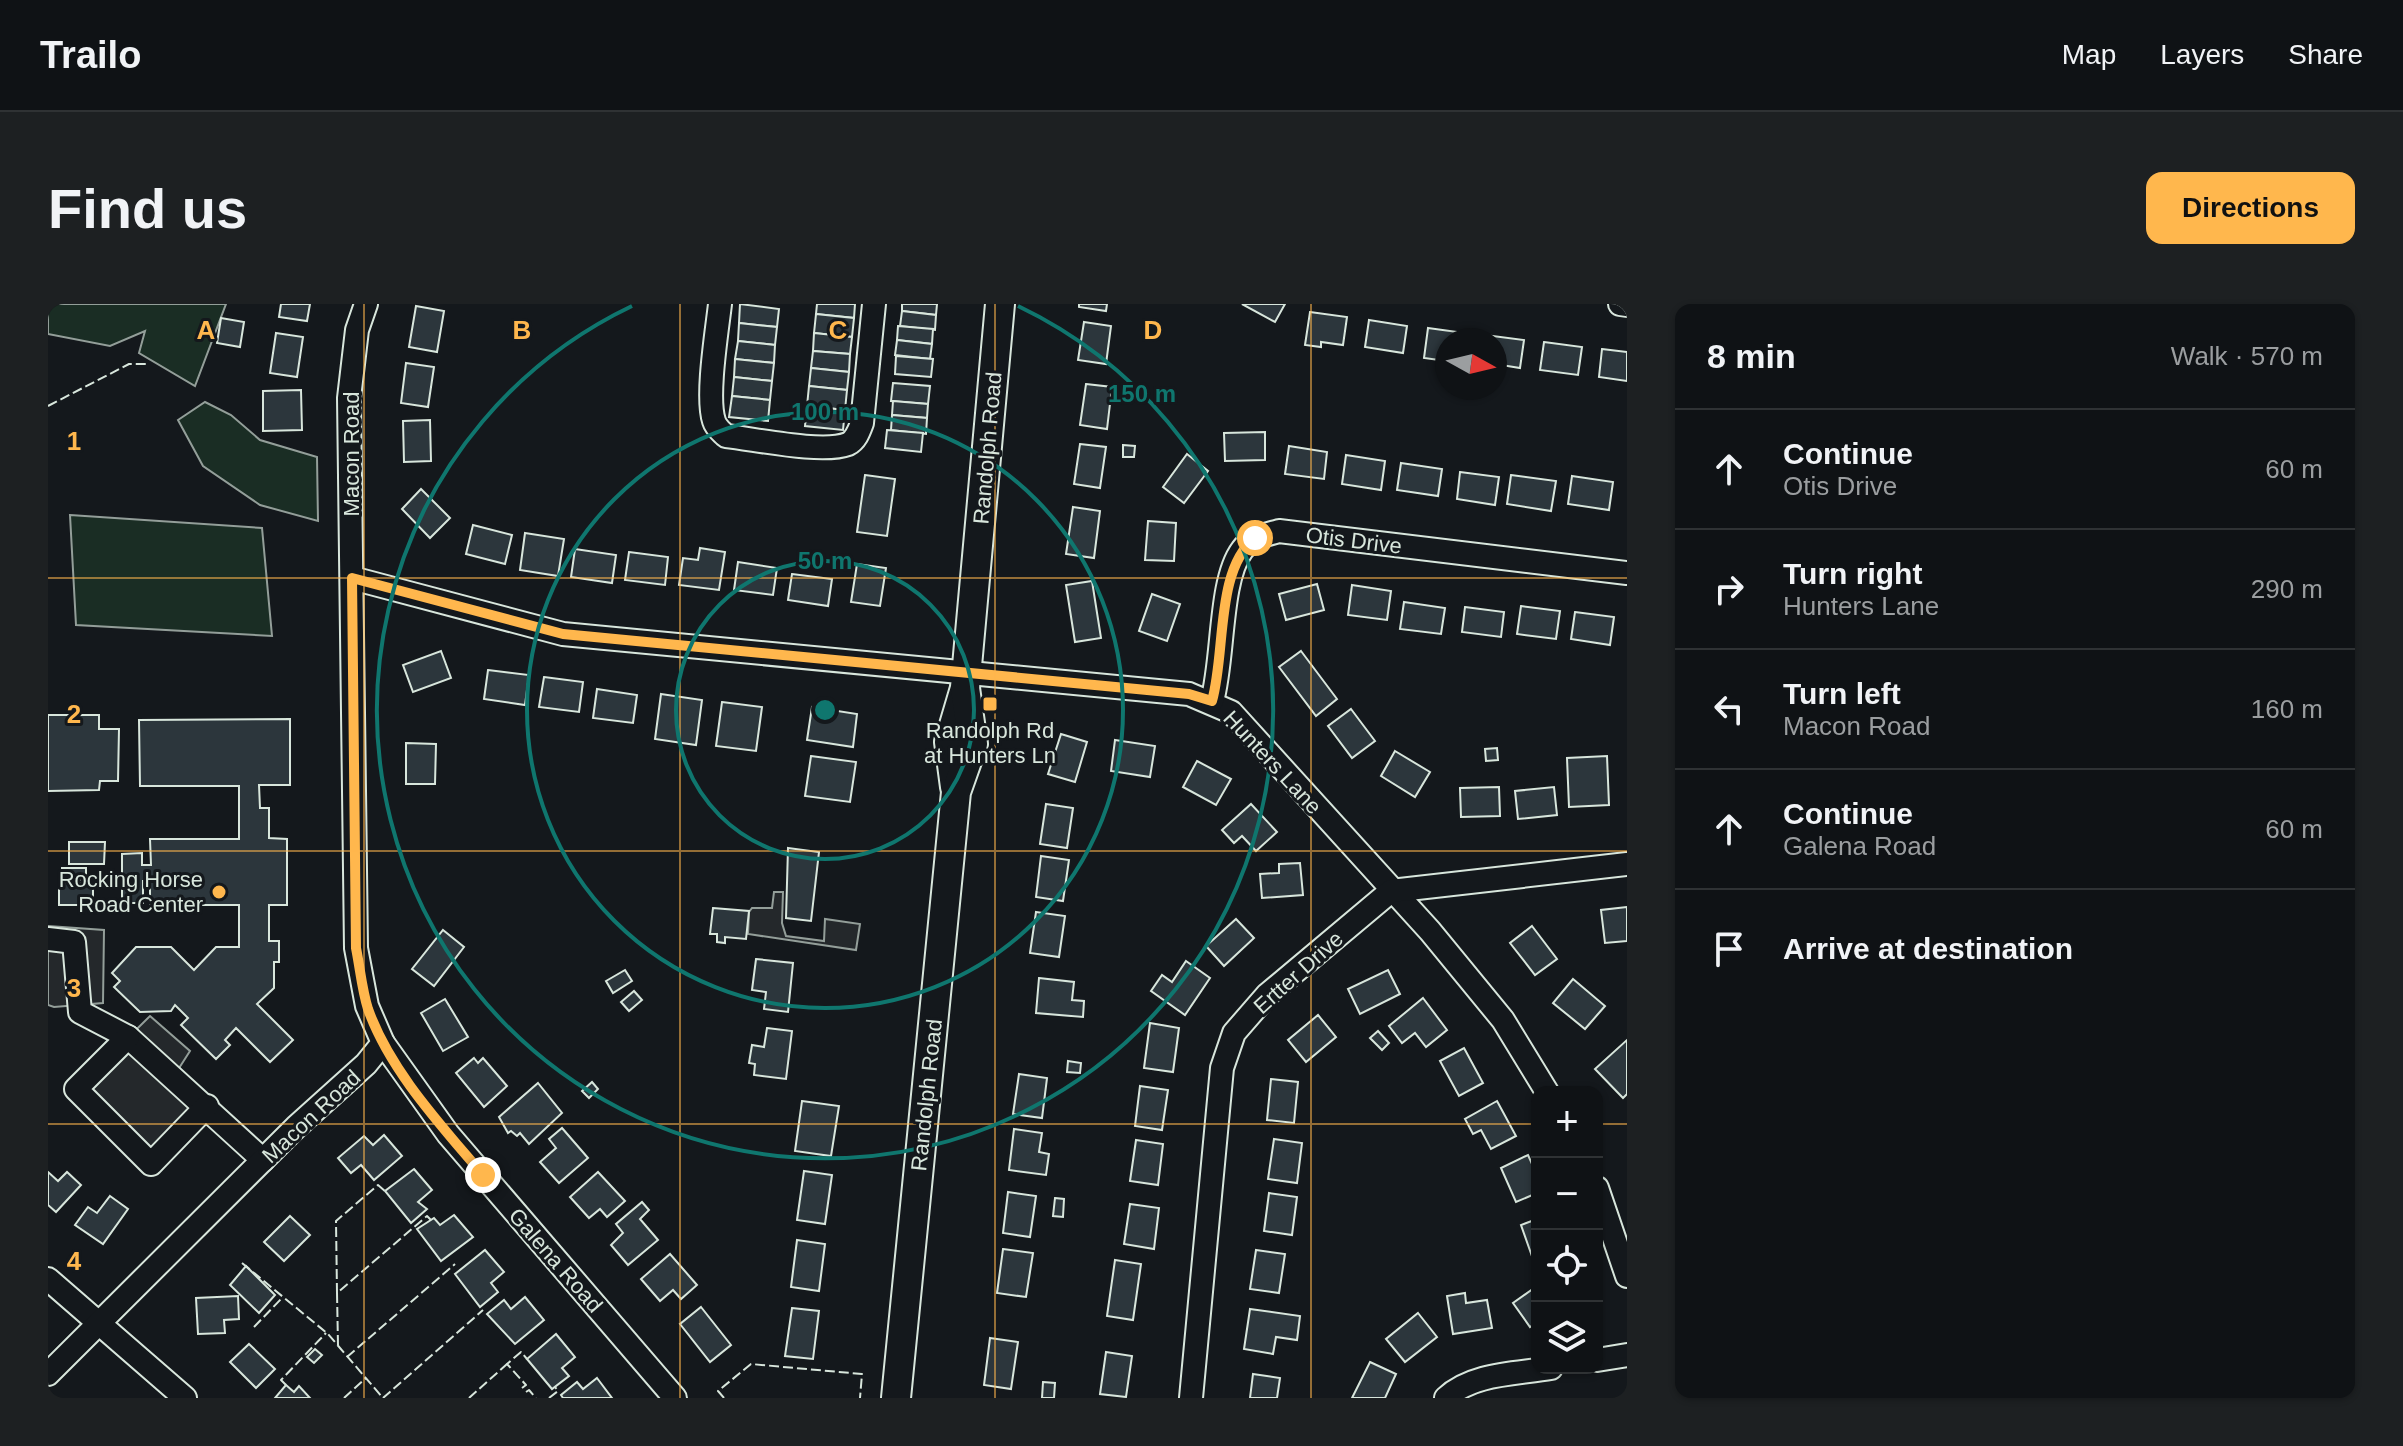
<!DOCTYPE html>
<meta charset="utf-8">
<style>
body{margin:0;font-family:Arial,sans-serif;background:#1d2022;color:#f1f3f6}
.controls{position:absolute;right:24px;bottom:24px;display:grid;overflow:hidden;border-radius:16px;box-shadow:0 2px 6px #0004}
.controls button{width:72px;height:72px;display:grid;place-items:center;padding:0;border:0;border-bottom:2px solid #2f3234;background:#0f1215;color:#f1f3f6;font:40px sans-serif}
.compass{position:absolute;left:1387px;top:24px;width:72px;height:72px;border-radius:50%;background:#0f1215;box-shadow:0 2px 6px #0004;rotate:98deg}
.stop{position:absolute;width:24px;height:24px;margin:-18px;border:6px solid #ffb74d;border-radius:50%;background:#fff}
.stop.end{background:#ffb74d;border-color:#fff;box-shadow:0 2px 8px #0008}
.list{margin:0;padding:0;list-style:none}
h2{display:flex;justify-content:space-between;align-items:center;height:104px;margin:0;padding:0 32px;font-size:34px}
h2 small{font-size:26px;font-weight:400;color:#9b9ea0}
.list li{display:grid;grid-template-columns:52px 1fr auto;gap:24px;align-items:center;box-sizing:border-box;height:120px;padding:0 32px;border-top:2px solid #2f3234}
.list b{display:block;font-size:30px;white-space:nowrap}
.list p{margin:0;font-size:26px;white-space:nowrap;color:#9b9ea0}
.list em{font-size:26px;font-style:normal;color:#9b9ea0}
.icon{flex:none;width:44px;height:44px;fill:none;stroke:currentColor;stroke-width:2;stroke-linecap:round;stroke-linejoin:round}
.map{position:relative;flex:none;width:1579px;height:1094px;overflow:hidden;border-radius:16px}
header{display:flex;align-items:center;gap:48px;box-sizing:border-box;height:112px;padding:0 40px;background:#0f1215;border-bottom:2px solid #2f3234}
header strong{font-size:38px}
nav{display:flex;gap:44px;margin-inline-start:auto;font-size:28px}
.intro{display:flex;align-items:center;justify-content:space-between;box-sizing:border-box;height:192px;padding:0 48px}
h1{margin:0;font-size:56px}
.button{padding:20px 36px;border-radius:16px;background:#ffb74d;color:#111;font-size:28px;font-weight:700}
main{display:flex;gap:48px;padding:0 48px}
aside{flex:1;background:#0f1215;border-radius:16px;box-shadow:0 2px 6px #0004}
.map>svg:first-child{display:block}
.green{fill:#1a2d24;stroke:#939e99;stroke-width:2}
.parking{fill:#24282b;stroke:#939e99;stroke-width:2}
.building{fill:#2c363c;stroke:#d8e6dc;stroke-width:2}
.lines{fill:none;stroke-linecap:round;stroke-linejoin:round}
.minor-casing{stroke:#d8e6dc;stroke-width:26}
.major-casing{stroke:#d8e6dc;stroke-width:32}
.minor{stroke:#14181c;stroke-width:22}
.major{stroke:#14181c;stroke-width:28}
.fence{stroke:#d8e6dc;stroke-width:2;stroke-dasharray:10 4;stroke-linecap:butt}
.route{stroke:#ffb74d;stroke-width:10}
.grid{fill:none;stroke:#ffb74d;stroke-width:2;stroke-opacity:0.55}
.ring{fill:none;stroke:#0f766e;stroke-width:4}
.poi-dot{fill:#ffb74d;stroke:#14181c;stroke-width:3}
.labels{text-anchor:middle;stroke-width:6;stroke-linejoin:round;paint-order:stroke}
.street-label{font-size:22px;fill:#d8e6dc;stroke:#14181c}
.poi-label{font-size:22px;fill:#d8e6dc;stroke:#14181c}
.grid-label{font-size:26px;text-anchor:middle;font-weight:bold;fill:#ffb74d;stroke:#14181c;stroke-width:6;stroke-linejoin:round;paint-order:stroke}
.centre{fill:#0f766e;stroke:#14181c;stroke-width:4}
.ring-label{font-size:24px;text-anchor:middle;font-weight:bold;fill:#0f766e;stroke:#14181c;stroke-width:6;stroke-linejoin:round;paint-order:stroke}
</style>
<header>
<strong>Trailo</strong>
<nav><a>Map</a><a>Layers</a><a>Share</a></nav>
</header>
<div class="intro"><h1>Find us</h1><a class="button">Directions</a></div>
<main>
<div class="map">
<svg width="1579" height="1094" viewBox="0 0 1579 1094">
<rect width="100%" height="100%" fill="#14181c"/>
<g class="green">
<polygon points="0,0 178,0 147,82 91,49 97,27 62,42 0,30"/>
<polygon points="157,98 183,111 212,136 269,153 270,217 212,201 155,162 130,116"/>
<polygon points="22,211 214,224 224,332 28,321"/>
</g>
<g class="parking">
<polygon points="726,588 735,588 734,619 738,632 776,637 777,615 812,620 808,646 700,630 701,608 704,604 724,604"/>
<polygon points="0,622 56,626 55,699 6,703 0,701"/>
<polygon points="102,712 142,747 126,772 159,802 103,860 28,785"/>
</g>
<g class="building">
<polygon points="233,0 262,0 259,17 231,13"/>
<polygon points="692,0 731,5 729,23 691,19"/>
<polygon points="769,0 807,0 806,14 768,10"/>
<polygon points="854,0 889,0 888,11 854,7"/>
<polygon points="1031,0 1059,0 1058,7 1031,3"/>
<polygon points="1194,0 1237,0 1227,18"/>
<polygon points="368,2 396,7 389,48 361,43"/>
<polygon points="854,7 888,11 887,26 852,22"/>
<polygon points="1262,8 1299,13 1295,41 1273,38 1273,43 1257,41"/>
<polygon points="768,10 806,14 804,33 766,29"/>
<polygon points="173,14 196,18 192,43 169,39"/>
<polygon points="1321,16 1359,22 1355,49 1317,43"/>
<polygon points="1036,18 1063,22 1058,60 1030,56"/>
<polygon points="691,19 729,23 727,41 690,37"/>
<polygon points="850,22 885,25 884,40 849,36"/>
<polygon points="1380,24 1417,29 1416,36 1399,36 1399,57 1376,54"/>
<polygon points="228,29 255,33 249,73 222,69"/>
<polygon points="766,29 804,33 802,50 765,47"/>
<polygon points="1437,31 1476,36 1472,64 1447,60 1447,36 1437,36"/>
<polygon points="849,36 884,40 882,55 847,51"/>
<polygon points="690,37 727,41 726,59 687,55"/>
<polygon points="1496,38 1534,43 1530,71 1492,66"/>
<polygon points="1554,45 1579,48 1579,77 1551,73"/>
<polygon points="765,47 802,50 801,68 763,64"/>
<polygon points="848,52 885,55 883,73 847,70"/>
<polygon points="687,55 726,59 724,77 686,73"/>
<polygon points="358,59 386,63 380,103 353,99"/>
<polygon points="763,64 801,68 799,86 761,82"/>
<polygon points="686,73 724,77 722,96 684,92"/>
<polygon points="845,79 882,82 880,100 843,97"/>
<polygon points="1038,80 1064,83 1059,125 1032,121"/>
<polygon points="761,82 799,86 797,106 759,102"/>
<polygon points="253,86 254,126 215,127 215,87"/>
<polygon points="684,92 722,96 720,117 681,113"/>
<polygon points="845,97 880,100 879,114 844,111"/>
<polygon points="759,102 797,106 795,126 757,122"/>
<polygon points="844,111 879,114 878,130 843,126"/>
<polygon points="382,116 383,157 356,158 355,117"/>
<polygon points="839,126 875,129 873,148 837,144"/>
<polygon points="1217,128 1217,156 1177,157 1176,129"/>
<polygon points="1032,140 1058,143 1052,184 1026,180"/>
<polygon points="1075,141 1087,142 1086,153 1075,153"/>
<polygon points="1241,142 1279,148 1276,175 1237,170"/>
<polygon points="1139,150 1160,167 1136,199 1115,183"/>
<polygon points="1298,151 1337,157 1333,186 1294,180"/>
<polygon points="1353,159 1394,165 1390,192 1349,186"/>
<polygon points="1412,168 1451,173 1447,201 1409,195"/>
<polygon points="817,171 847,175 839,232 809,228"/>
<polygon points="1463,171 1508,177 1503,207 1459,200"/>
<polygon points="1524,172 1565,178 1561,206 1520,200"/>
<polygon points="373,185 402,214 382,234 354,205"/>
<polygon points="1025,203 1052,207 1046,254 1018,250"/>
<polygon points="1100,217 1128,219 1126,257 1097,256"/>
<polygon points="425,221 464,231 457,260 418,250"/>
<polygon points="477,229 516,235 510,272 472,266"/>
<polygon points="652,244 677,248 671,286 631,281 635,254 650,256"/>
<polygon points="527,245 568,251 564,279 523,273"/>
<polygon points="581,248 620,253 617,281 577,276"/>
<polygon points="690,258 729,264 725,291 686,286"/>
<polygon points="809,260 838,264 832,302 803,298"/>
<polygon points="744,270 784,275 780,302 740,296"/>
<polygon points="1044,277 1053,334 1027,338 1018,281"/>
<polygon points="1269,280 1276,306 1238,316 1231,290"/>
<polygon points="1304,281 1343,287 1339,316 1300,311"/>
<polygon points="1104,290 1132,300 1119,337 1091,327"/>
<polygon points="1356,298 1397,304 1393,330 1352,325"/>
<polygon points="1473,302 1512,307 1508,335 1469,330"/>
<polygon points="1417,303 1456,308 1453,333 1414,328"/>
<polygon points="1527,308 1566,313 1562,341 1523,335"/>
<polygon points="393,347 403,374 365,388 355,361"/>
<polygon points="1253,347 1289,395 1268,412 1231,363"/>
<polygon points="440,366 481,371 477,401 436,395"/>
<polygon points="496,373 535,378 531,408 491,403"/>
<polygon points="549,385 589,391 585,419 545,414"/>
<polygon points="613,390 654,396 648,441 607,435"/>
<polygon points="674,398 714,403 708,447 668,442"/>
<polygon points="764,403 809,410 805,443 759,436"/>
<polygon points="1303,405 1327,437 1304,454 1280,422"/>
<polygon points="0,411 51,411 51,425 71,425 70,477 52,477 51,486 0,487"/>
<polygon points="242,415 242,481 211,481 212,504 221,504 221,534 239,535 239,601 221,601 221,637 231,637 231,658 226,658 226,684 209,700 245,736 222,758 188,724 177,736 182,741 168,755 133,721 140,714 127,701 123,707 92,708 66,683 72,677 64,669 88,643 123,643 146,666 168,643 191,643 191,601 102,601 102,577 95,577 95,599 74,599 74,550 94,549 94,561 103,561 102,535 191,535 191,482 92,482 91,416"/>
<polygon points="1013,430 1039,438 1027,478 1000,470"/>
<polygon points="1067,436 1107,442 1102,473 1063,467"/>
<polygon points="358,439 388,440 387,480 358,480"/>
<polygon points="1449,444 1450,456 1438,457 1437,445"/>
<polygon points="1347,447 1382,468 1367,493 1333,472"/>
<polygon points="763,452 808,458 802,498 757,492"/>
<polygon points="1559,452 1561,501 1521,503 1519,454"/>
<polygon points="1149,457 1183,475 1168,501 1135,483"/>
<polygon points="1451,483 1452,512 1413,513 1412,484"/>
<polygon points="1506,483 1509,511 1470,515 1467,487"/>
<polygon points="998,500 1025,504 1019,544 992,540"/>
<polygon points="1203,500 1229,528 1208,547 1194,532 1186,539 1174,526"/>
<polygon points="21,538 57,538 56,560 21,560"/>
<polygon points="740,544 771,548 763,617 738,614"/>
<polygon points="993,552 1021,556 1015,597 988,593"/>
<polygon points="1252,559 1255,591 1214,594 1212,570 1231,569 1231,560"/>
<rect x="14" y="564" width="24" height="12"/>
<rect x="11" y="579" width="34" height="22"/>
<polygon points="1579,603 1579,637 1557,639 1553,606"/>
<polygon points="665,604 701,607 698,635 677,633 677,639 669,638 669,630 662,630"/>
<polygon points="988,608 1017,612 1011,653 982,649"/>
<polygon points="1188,615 1206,634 1176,662 1158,642"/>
<polygon points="1484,622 1509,655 1487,671 1462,639"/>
<polygon points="395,626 416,643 386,682 364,665"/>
<polygon points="708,655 745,659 740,708 716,705 718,688 704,686"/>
<polygon points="1138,657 1162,674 1137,711 1103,687 1114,671 1124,678"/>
<polygon points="577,666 584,677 565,689 558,677"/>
<polygon points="1340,666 1352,690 1312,710 1300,685"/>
<polygon points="991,674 1026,678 1024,696 1036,697 1035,713 988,709"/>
<polygon points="1525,675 1557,702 1537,725 1505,699"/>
<polygon points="586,687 594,696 581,707 573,698"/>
<polygon points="1375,694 1399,726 1378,743 1367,729 1354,739 1341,722"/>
<polygon points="397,695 420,733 395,747 373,709"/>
<polygon points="1270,711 1288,733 1258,758 1240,736"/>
<polygon points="1102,719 1131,724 1125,768 1096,764"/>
<polygon points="719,724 744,727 738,775 706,771 707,760 701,759 704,741 716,743"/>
<polygon points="1330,727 1341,739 1334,746 1322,734"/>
<polygon points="1579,736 1579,790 1575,794 1547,765"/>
<polygon points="1416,744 1435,779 1411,792 1392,757"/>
<polygon points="426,754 430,759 435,754 459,782 436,803 408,769"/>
<polygon points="1020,757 1033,759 1032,769 1019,768"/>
<polygon points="971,770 999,774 994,814 965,810"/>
<polygon points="1223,775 1250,778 1246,819 1219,816"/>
<polygon points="544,778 550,785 541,794 534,787"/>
<polygon points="490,779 514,809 481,840 472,829 469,832 463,827 460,829 451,813"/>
<polygon points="1092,782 1120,786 1114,826 1087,822"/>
<polygon points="754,797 791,802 783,852 747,847"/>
<polygon points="1449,797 1468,832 1443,845 1433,826 1425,830 1417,815"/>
<polygon points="514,824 540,854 511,879 492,858 508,844 501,835"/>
<polygon points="966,825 994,829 991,848 1001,850 998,871 961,866"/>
<polygon points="336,831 354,852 326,876 313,861 303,869 290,854 316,832 325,841"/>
<polygon points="1226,835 1254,839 1249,879 1220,875"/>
<polygon points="1088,836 1115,840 1110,881 1082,877"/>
<polygon points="1480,851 1489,871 1489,889 1468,898 1453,864"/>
<polygon points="366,865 384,886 370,898 379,905 363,919 337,887"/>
<polygon points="756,867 784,871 777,920 749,916"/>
<polygon points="0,868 10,877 19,868 33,881 8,908 0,901"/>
<polygon points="550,868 577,897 559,913 552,905 541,914 522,893"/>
<polygon points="960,888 988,892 982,933 955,929"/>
<polygon points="1221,889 1249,893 1244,931 1216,927"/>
<polygon points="62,892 80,905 55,940 27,921 40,903 49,909"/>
<polygon points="1007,894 1016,895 1015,913 1005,912"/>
<polygon points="594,898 601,906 592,915 610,936 580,961 563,941 575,929 568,920"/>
<polygon points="1082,900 1111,904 1106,945 1076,940"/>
<polygon points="406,911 425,933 393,957 369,925 386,914 392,921"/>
<polygon points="242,912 262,931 236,957 216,938"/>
<polygon points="1489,915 1489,957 1486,958 1473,921"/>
<polygon points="749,936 777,940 771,987 743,983"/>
<polygon points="955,945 985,949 978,993 949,989"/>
<polygon points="437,946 456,968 443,979 450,988 432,1003 407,970"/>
<polygon points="1208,946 1237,950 1231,989 1202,985"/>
<polygon points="622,950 649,981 633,995 625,986 612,997 593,975"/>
<polygon points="1067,956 1093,960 1085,1016 1059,1012"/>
<polygon points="198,962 227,991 211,1009 182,981"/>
<polygon points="1489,982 1489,1018 1482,1023 1465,999"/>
<polygon points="1417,989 1418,999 1439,996 1444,1024 1405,1030 1399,992"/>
<polygon points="190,992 191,1015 176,1016 177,1029 150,1030 148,994"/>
<polygon points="477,993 496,1016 467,1040 439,1010 456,996 463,1005"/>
<polygon points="653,1003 683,1041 662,1058 632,1020"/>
<polygon points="744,1004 771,1007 765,1055 737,1052"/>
<polygon points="1202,1005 1252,1012 1249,1036 1228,1033 1225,1050 1196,1045"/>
<polygon points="1370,1009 1389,1033 1357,1058 1338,1035"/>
<polygon points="508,1030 527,1053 514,1064 521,1072 504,1085 479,1055"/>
<polygon points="942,1034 970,1038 963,1085 936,1081"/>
<polygon points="201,1040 227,1065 208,1084 182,1058"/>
<polygon points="267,1045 274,1051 266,1059 259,1053"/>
<polygon points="1058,1048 1084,1052 1078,1093 1052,1090"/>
<polygon points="1322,1058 1348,1070 1337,1094 1304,1094"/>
<polygon points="1205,1070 1232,1074 1229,1094 1202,1094"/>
<polygon points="549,1074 564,1094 515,1094 513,1091 529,1078 535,1085"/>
<polygon points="995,1078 1007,1079 1006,1094 994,1094"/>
<polygon points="238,1081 246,1088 251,1082 262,1094 227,1094"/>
</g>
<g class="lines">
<defs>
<g id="minor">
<path d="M672,0c-3,27 -14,93 -6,117 2,7 7,10 12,15 29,3 96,18 122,8 8,-4 11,-13 14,-21l12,-119"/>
<polyline points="1572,0 1579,1"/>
<polyline points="304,274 515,330 1141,390 1183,408 1382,627 1455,716 1499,788"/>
<path d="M1164,397c12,-42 7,-120 30,-151 9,-13 23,-15 37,-19l348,42"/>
<polyline points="0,635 26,638 32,708 80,733 215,856"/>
<polyline points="80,733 28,785 103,860 159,802"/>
<polyline points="335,739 400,830 627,1094"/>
<polyline points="1549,884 1579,972"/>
<polyline points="0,975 137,1094"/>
<polyline points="1549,1056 1579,1051"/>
<polyline points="0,1070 248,823 318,760 335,739 319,702 308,644 301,94 309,26 318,0"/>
<polyline points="1143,1094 1174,764 1186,729 1219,691 1343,587 1579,560"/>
<path d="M1398,1094c26,-25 71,-24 105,-30"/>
</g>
<g id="major">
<polyline points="907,483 901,438 917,384 952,0"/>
<polyline points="848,1094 908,488 925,440 917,384"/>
</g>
</defs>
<use href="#minor" class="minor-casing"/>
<use href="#major" class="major-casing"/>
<use href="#minor" class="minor"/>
<use href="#major" class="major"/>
<g class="fence">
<polyline points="0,102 81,60 98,60"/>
<polyline points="194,959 280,1030 335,1094"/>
<polyline points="289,989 288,917 330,881 337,887"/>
<polyline points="206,1023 235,993"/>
<polyline points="290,1041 289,989 379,912 383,916"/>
<polyline points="299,1053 407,960"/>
<polyline points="238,1081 233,1076 278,1029"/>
<polyline points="474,1084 478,1081 459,1060 473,1048 479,1055"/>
<polyline points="478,1088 481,1086 488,1094"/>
<polyline points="296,1094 318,1074"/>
<polyline points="335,1094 435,1006"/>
<polyline points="421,1094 459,1060"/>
<polyline points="501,1094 510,1087 507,1083"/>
<polyline points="676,1094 670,1087 703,1060 814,1070 812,1094"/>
</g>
</g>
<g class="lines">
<path class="route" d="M435,871c-42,-50 -93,-104 -115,-166 -6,-19 -8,-41 -12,-61l-4,-370 211,56 626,60 23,7c14,-49 3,-131 43,-163"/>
</g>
<path class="grid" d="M316,0v1094M632,0v1094M947,0v1094M1263,0v1094M0,274h1579M0,547h1579M0,820h1489M1549,820h30"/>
<g class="ring">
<circle cx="777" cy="406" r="149"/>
<circle cx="777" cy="406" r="298"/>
<path d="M970 2A448 448 0 1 1 584 2"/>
</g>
<g class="poi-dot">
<rect x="934" y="392" width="16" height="16" rx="4"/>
<circle cx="171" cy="588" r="8"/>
</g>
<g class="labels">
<g class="street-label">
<text transform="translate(939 144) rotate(-85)" y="8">Randolph Road</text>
<text transform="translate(303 150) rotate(-90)" y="8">Macon Road</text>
<text transform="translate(1306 236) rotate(7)" y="8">Otis Drive</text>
<text transform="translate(1225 458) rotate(47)" y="8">Hunters Lane</text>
<text transform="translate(1250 668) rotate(-42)" y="8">Ertter Drive</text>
<text transform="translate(878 791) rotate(-84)" y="8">Randolph Road</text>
<text transform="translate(263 812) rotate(-43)" y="8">Macon Road</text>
<text transform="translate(508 956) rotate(49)" y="8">Galena Road</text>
</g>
<g class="poi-label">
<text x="942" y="434">Randolph Rd<tspan x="942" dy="25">at Hunters Ln</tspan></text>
<text x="155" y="583" text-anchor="end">Rocking Horse<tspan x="155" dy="25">Road Center</tspan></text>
</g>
</g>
<g class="grid-label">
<text x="158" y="35">A</text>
<text x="474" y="35">B</text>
<text x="790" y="35">C</text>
<text x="1105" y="35">D</text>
<text x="26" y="146">1</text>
<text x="26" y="419">2</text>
<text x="26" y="693">3</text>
<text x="26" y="966">4</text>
</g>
<circle cx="777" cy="406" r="12" class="centre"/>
<g class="ring-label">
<text x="1094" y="98">150 m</text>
<text x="777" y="116">100 m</text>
<text x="777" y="265">50 m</text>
</g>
</svg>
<div class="controls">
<button>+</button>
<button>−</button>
<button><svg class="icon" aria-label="locate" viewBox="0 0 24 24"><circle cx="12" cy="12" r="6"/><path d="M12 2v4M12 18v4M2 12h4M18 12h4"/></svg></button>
<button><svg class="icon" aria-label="layers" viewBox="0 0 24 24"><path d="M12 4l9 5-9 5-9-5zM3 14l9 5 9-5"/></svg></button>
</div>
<svg class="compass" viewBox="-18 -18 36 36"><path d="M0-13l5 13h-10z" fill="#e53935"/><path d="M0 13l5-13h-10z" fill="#9b9ea0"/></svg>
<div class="stop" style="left:1207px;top:234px"></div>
<div class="stop end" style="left:435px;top:871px"></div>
</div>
<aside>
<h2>8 min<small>Walk · 570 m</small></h2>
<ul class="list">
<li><svg class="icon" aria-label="ahead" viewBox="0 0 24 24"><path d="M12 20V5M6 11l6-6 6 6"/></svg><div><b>Continue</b><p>Otis Drive</p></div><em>60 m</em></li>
<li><svg class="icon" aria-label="right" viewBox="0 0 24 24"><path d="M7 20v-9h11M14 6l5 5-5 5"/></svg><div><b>Turn right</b><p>Hunters Lane</p></div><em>290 m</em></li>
<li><svg class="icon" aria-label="left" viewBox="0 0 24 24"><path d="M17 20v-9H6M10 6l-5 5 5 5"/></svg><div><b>Turn left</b><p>Macon Road</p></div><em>160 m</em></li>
<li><svg class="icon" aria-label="ahead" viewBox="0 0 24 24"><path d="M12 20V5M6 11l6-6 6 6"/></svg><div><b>Continue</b><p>Galena Road</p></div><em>60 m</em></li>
<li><svg class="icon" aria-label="arrive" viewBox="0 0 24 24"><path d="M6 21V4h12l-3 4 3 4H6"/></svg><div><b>Arrive at destination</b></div></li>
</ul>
</aside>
</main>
